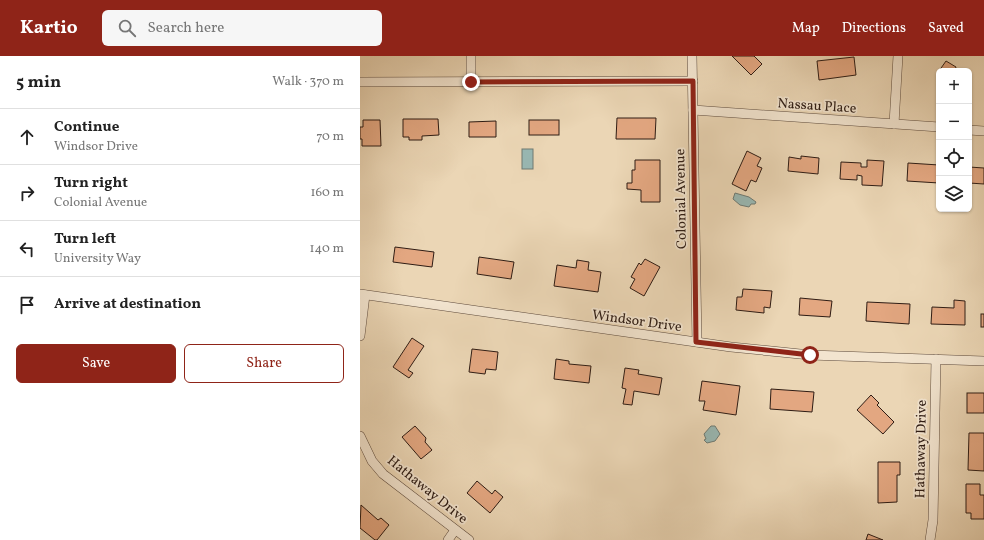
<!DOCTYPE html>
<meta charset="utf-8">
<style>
body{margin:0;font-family:Vollkorn,serif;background:#f6f6f6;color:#222}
.controls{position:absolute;right:12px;top:12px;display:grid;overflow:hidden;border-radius:6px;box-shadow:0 1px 3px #0004}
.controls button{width:36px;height:36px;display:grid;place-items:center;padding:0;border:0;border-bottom:1px solid #e0e0e0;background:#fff;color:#222;font:20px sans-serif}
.stop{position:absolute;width:12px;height:12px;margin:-9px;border:3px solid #8f2418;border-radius:50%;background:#fff}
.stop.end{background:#8f2418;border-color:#fff;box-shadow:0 1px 4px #0008}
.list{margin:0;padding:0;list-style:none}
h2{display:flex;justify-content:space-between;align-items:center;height:52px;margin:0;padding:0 16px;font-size:17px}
h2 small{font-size:13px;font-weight:400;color:#767676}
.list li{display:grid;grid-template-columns:26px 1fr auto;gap:12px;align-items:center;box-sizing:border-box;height:56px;padding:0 16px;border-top:1px solid #e0e0e0}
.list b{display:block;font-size:15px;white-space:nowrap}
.list p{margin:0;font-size:13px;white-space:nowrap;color:#767676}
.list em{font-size:13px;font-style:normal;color:#767676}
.actions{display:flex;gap:8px;padding:12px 16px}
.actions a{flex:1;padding:9px 0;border:1px solid #8f2418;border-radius:6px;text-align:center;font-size:14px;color:#8f2418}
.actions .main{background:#8f2418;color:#fff}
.icon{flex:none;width:22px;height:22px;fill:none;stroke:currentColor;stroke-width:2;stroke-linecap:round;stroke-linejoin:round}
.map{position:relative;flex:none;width:624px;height:484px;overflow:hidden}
header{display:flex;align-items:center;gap:24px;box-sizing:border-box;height:56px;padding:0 20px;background:#8f2418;color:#fff}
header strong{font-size:19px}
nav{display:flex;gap:22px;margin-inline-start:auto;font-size:14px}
.search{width:280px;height:36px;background:#f6f6f6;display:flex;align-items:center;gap:10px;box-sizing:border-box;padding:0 14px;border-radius:6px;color:#767676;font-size:15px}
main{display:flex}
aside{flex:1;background:#fff}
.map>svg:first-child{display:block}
.water{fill:#99b8b3;stroke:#6e7a73}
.building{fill:#e3a781;stroke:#2e1c14}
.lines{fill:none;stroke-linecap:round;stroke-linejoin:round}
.minor-casing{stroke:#5d4a3c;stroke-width:10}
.minor{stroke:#f2e4cf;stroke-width:9}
.route{stroke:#8f2418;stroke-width:5}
.labels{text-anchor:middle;stroke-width:3.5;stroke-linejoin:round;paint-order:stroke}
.street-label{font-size:14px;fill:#2e1c14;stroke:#f2e4cf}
</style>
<header>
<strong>Kartio</strong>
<div class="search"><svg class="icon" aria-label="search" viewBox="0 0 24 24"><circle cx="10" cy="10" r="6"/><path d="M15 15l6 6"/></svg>Search here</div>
<nav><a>Map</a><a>Directions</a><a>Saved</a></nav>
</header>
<main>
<aside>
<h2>5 min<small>Walk · 370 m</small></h2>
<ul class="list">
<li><svg class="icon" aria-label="ahead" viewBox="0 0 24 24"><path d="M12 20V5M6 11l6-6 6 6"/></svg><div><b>Continue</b><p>Windsor Drive</p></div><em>70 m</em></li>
<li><svg class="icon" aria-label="right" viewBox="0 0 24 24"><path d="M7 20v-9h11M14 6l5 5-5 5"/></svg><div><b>Turn right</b><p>Colonial Avenue</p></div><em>160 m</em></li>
<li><svg class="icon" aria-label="left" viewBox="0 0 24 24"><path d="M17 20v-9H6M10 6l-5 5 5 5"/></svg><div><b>Turn left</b><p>University Way</p></div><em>140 m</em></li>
<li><svg class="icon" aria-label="arrive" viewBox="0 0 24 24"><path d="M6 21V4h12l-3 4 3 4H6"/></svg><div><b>Arrive at destination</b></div></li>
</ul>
<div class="actions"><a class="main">Save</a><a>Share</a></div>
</aside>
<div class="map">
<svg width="624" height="484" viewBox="0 0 624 484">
<rect width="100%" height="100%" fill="#ebd6b5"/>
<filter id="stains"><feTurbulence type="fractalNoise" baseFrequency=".005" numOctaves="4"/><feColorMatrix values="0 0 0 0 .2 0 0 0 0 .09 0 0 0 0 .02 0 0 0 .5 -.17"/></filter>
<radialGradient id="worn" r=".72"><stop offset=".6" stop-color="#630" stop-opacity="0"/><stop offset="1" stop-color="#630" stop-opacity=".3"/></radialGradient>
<g class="water">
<rect x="162" y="93" width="11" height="20"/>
<polygon points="375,137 389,141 396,146 395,148 391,148 389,151 380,149 373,143"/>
<polygon points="351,370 355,370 360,378 355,385 347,387 344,384 346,383 344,378"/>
</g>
<g class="building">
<polygon points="372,0 394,0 402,8 391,19"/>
<polygon points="494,1 496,19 459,24 457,5"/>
<polygon points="586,5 596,11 595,14 597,15 579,15"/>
<polygon points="257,62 296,62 295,83 256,83"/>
<polygon points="43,63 78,63 79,79 62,80 62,84 49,84 49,81 43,81"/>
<polygon points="3,64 20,64 21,90 2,90 2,83 0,83 0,71 3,71"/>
<rect x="169" y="64" width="30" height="15"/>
<polygon points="136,65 136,81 109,81 109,66"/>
<polygon points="387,95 401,102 397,110 402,112 396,126 391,124 386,135 372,128"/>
<polygon points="441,100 459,102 458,118 428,115 429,101 441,103"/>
<polygon points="275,104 300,104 300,146 281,146 281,134 267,133 267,127 272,127 272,114 275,114"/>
<polygon points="507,104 524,105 522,130 502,129 502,120 497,119 497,124 480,123 481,106 501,107 501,111 507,111"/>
<polygon points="548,107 579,109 579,127 547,125"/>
<polygon points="609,111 624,112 624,128 609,127"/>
<polygon points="35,191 74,196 72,211 33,206"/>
<polygon points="119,201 154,206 151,223 117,218"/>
<polygon points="285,203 300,211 284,240 270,232 275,223 271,221 279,207 281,209"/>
<polygon points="217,204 229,206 228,214 241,216 238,236 194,230 197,209 216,212"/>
<polygon points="383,233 412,235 410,252 404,251 404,257 376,254 377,241 382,241"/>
<polygon points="440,242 472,245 470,261 439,259"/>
<polygon points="594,244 605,245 605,269 571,268 572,251 594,252"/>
<polygon points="507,246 550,248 549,268 506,265"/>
<rect x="621" y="258" width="3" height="13"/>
<polygon points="52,282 64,290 48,314 53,317 49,322 33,311"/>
<polygon points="112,293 138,296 136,314 126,313 125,318 109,316"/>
<polygon points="196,303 209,305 209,308 231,310 229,327 194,323"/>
<polygon points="265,312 279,314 278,318 302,322 299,339 274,335 272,349 263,348 266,333 262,332"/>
<polygon points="342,325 380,330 376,359 343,354 345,345 339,345"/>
<polygon points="411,333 454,336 452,356 410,353"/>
<rect x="607" y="337" width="17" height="20"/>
<polygon points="511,339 519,347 517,349 534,366 523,378 497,354"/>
<polygon points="55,370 66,382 65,386 72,394 61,403 42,381"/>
<polygon points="609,377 624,377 624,415 608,414"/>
<polygon points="518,406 540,406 540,419 537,419 537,446 518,447"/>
<polygon points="117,425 132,438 135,434 143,441 130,457 107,437"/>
<polygon points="606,428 620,428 620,439 624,439 624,463 611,463 611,457 606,457"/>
<polygon points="1,449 18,464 21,462 29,469 17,484 15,484 0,472"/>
<polygon points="508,478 523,484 506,484"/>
</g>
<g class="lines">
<defs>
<g id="minor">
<polyline points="332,0 337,286"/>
<polyline points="0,26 333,25"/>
<polyline points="111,26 111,0"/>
<polyline points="333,54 579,71"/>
<polyline points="534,68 538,0"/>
<polyline points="609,74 624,75"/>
<polyline points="0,238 371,291 450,299 624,305"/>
<polyline points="0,280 5,239"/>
<polyline points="0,380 12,405 23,418 109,484"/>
<polyline points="88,484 95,474"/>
<polyline points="570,484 573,464 576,303"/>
</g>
</defs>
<use href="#minor" class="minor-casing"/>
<use href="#minor" class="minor"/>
</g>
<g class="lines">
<polyline class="route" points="111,26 333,25 336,286 450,299"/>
</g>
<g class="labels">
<g class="street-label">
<text transform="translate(457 49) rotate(4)" y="5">Nassau Place</text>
<text transform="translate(320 143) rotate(-91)" y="5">Colonial Avenue</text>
<text transform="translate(277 264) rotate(8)" y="5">Windsor Drive</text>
<text transform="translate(560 393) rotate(-89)" y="5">Hathaway Drive</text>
<text transform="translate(68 433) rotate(39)" y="5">Hathaway Drive</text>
</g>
</g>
<rect width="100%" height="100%" filter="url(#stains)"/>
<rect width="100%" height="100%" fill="url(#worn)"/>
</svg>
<div class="controls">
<button>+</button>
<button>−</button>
<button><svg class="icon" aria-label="locate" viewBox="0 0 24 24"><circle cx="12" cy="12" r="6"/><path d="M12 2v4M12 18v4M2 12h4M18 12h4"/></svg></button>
<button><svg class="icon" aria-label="layers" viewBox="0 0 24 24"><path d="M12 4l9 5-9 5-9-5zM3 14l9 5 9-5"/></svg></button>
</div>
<div class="stop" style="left:450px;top:299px"></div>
<div class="stop end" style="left:111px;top:26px"></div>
</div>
</main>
